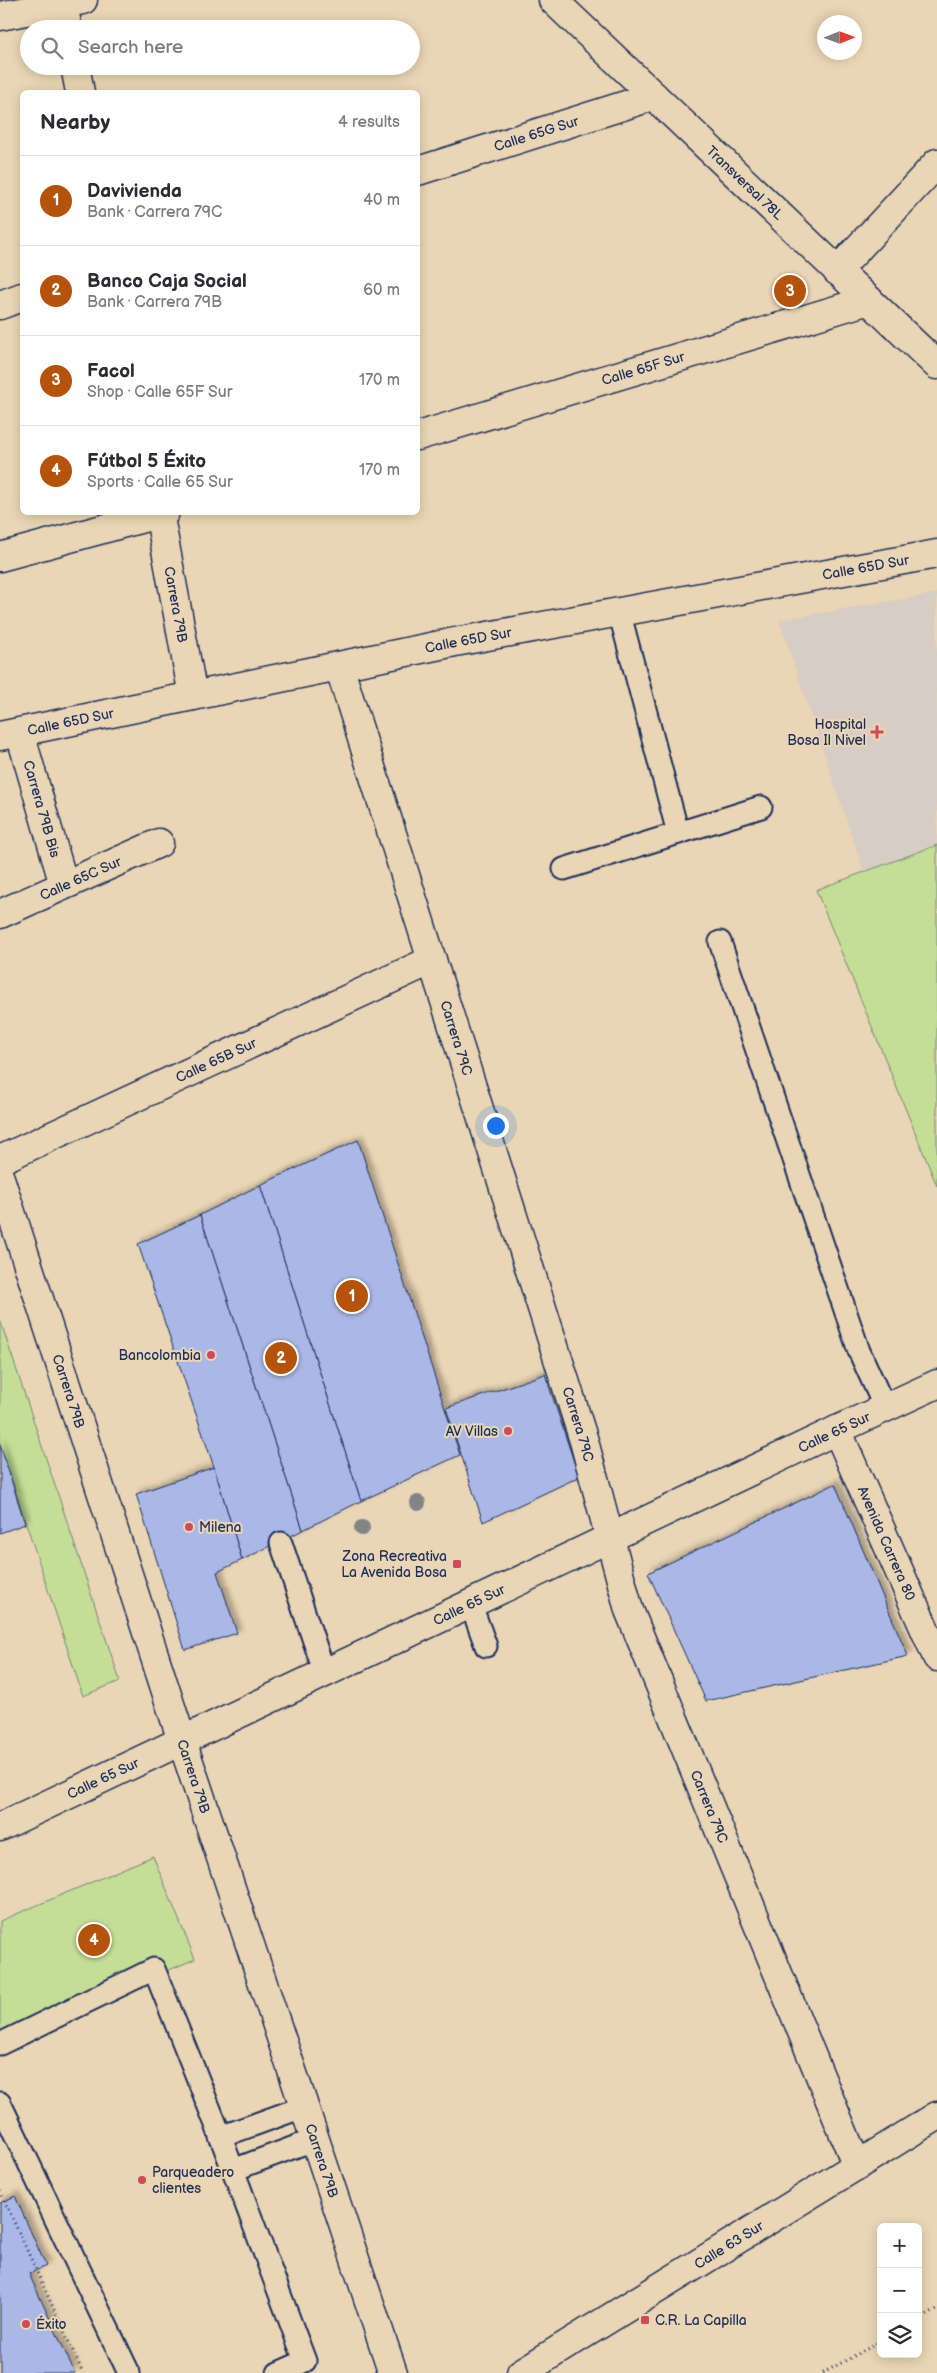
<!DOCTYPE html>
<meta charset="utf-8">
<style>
body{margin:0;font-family:"Balsamiq Sans",sans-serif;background:#f7f7f7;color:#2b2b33}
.controls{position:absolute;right:15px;bottom:15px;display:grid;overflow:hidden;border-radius:8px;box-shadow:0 2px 12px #0003}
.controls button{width:45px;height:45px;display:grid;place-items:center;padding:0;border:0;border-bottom:1px solid #e1e1e2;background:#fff;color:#2b2b33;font:25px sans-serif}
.compass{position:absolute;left:817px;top:15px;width:45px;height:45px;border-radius:50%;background:#fff;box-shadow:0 2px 12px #0003;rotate:89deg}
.you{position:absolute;left:495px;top:1125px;width:18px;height:18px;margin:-12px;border:4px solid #fff;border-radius:50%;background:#1a73e8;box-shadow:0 0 0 8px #1a73e833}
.badge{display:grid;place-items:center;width:32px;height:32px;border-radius:50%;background:#b45309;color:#fff;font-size:16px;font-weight:700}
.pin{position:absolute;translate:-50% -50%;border:2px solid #fff;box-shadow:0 1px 5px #0006}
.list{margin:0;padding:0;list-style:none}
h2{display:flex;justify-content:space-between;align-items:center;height:65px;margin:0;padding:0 20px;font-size:21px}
h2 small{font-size:16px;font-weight:400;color:#7c7c81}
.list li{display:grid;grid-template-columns:32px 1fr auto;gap:15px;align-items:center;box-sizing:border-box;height:90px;padding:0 20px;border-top:1px solid #e1e1e2}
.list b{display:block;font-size:19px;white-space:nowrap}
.list p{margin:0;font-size:16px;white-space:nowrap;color:#7c7c81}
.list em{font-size:16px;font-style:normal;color:#7c7c81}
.icon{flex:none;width:28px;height:28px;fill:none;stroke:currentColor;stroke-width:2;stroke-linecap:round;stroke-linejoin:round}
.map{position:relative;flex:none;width:937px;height:2373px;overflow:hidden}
.search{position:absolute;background:#fff;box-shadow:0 2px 12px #0003;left:20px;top:20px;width:400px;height:55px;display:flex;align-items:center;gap:12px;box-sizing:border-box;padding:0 18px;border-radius:28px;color:#7c7c81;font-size:19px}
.panel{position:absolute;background:#fff;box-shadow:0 2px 12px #0003;left:20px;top:90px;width:400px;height:425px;border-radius:8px}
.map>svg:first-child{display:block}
.built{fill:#d7cdc4}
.green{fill:#c4de95;stroke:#70867a}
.building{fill:#aab8e8;stroke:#1b2f5e;filter:url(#shadow)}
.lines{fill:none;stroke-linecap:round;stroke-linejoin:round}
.service-casing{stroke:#1b2f5e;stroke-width:25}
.minor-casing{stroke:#1b2f5e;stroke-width:31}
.tertiary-casing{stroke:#1b2f5e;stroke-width:31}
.secondary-casing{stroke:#1b2f5e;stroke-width:31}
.path{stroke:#1b2f5e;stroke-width:3;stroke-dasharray:1 4;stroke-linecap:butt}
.service{stroke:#ead6b4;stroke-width:21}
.minor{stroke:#ead6b4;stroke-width:28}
.tertiary{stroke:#ead6b4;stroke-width:28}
.secondary{stroke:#ead6b4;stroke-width:28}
.tree{fill:#828488}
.poi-dot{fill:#d1495b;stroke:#ead6b4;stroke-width:2}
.labels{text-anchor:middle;stroke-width:4;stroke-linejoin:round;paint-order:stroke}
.street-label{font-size:14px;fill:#1b2f5e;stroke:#ead6b4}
.poi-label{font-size:14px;fill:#1b2f5e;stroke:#ead6b4;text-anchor:end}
</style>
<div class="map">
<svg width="937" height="2373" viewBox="0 0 937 2373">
<defs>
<filter id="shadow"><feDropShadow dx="4.5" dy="-4.5" stdDeviation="2.5" flood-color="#0004"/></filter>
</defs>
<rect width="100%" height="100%" fill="#ead6b4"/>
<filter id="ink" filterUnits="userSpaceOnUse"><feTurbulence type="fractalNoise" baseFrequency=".02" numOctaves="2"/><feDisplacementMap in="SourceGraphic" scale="10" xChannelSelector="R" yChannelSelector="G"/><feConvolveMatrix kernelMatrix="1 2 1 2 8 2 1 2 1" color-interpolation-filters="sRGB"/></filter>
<g filter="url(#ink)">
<polygon class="built" points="937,593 937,845 864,872 779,620"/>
<g class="green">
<polygon points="937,845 937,1186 816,890"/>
<polygon points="0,1320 120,1681 83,1696 0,1444"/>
<polygon points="153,1856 195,1959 0,2042 0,1921"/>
</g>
<g class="building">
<polygon points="358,1140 460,1455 361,1501 260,1185"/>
<polygon points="260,1185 361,1501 303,1530 200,1215"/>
<polygon points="200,1215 303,1530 242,1560 214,1467 138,1244"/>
<polygon points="545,1374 579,1477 483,1522 446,1408"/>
<polygon points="0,1444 25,1524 0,1533"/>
<polygon points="214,1467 242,1560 217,1572 237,1633 185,1650 136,1494"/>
<polygon points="835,1484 908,1656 706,1701 648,1573"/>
<polygon points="15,2196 46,2266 29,2274 75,2373 0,2373 0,2203"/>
</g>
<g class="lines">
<defs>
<g id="service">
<polyline points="619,611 678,833"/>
<polyline points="564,869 761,807"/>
<polyline points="720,942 859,1351 885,1408"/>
<polyline points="281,1543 325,1674"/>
<polyline points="471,1605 486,1646"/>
<polyline points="0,2044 154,1969 215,2122 305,2361 278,2373"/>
<polyline points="0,2103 129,2373"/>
<polyline points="220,2137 303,2107"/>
<polyline points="233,2170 316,2139"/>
</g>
<g id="minor">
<polyline points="0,16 83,0"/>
<path id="s1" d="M418,171l236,-75"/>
<polyline points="837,271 937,163"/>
<polyline points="0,305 22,297"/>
<path id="s2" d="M418,436l451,-136"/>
<polyline points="0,557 165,512"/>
<path id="s3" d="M20,733l44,152"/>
<path id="s4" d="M0,736l193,-40"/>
<path id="s5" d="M0,914l159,-71"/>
<path id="s6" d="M0,1160l432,-200"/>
<path id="s7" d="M0,1178l182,563 211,632"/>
</g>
<g id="tertiary">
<polyline points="62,0 68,29"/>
<path id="s8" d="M553,0l384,365"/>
<polyline points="75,66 80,92"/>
<path id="s9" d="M159,512l34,184 262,-54 482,-88"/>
<path id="s10" d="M339,666l245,775 45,169 228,556"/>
<polyline points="837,1430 937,1384"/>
</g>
<g id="secondary">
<path id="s11" d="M0,1827l837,-397 100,227"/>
<path id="s12" d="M521,2373l416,-257"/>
</g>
</defs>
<use href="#service" class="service-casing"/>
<use href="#minor" class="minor-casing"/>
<use href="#tertiary" class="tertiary-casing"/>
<use href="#secondary" class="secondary-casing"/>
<g class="path">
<polyline points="0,2191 83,2373"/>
<polyline points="918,2320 937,2310"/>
<polyline points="823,2373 881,2341"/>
</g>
<use href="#service" class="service"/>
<use href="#minor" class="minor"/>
<use href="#tertiary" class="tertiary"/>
<use href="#secondary" class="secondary"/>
</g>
<g class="tree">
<circle cx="418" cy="1503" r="8"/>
<circle cx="362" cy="1528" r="8"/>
</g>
</g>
<g class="poi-dot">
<path d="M874.5 724.5h5v5h5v5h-5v5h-5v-5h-5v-5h5z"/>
<circle cx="211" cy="1355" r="5"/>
<circle cx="508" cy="1431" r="5"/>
<circle cx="189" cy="1527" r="5"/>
<rect x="452" y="1559" width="10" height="10" rx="2.5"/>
<circle cx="142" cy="2180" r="5"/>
<rect x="640" y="2315" width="10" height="10" rx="2.5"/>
<circle cx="26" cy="2324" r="5"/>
</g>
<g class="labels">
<g class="street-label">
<text dy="5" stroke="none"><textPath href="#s1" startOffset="124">Calle 65G Sur</textPath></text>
<text dy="5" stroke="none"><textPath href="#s8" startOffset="265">Transversal 78L</textPath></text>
<text dy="5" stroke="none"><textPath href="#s2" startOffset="235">Calle 65F Sur</textPath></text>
<text dy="5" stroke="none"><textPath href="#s9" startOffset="872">Calle 65D Sur</textPath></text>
<text dy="5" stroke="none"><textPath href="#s9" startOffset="94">Carrera 79B</textPath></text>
<text dy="5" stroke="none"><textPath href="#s9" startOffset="468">Calle 65D Sur</textPath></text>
<text dy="5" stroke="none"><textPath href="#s4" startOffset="72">Calle 65D Sur</textPath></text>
<text dy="5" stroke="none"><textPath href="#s3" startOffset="79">Carrera 79B Bis</textPath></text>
<text dy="5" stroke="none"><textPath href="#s5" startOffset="88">Calle 65C Sur</textPath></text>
<text dy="5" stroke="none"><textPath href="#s10" startOffset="390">Carrera 79C</textPath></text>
<text dy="5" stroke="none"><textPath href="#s6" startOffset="238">Calle 65B Sur</textPath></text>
<text dy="5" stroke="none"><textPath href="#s7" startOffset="224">Carrera 79B</textPath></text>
<text dy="5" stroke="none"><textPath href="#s10" startOffset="795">Carrera 79C</textPath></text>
<text transform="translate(834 1432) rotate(-25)" y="5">Calle 65 Sur</text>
<text dy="5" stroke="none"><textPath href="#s11" startOffset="1050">Avenida Carrera 80</textPath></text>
<text dy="5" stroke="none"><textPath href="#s11" startOffset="519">Calle 65 Sur</textPath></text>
<text dy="5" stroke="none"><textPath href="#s7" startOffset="629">Carrera 79B</textPath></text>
<text dy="5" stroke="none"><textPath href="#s11" startOffset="114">Calle 65 Sur</textPath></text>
<text dy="5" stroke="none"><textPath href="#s10" startOffset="1200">Carrera 79C</textPath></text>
<text dy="5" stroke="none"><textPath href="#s7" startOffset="1034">Carrera 79B</textPath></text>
<text dy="5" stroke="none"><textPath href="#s12" startOffset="244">Calle 63 Sur</textPath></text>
</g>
<g class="poi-label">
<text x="866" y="729">Hospital<tspan x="866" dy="16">Bosa Il Nivel</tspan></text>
<text x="201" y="1360">Bancolombia</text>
<text x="498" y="1436">AV Villas</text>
<text x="199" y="1532" text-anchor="start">Milena</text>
<text x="447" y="1561">Zona Recreativa<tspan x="447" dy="16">La Avenida Bosa</tspan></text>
<text x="152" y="2177" text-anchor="start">Parqueadero<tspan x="152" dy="16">clientes</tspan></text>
<text x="655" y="2325" text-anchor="start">C.R. La Capilla</text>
<text x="36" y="2329" text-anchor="start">Éxito</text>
</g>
</g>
</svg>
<div class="controls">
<button>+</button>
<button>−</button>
<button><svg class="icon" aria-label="layers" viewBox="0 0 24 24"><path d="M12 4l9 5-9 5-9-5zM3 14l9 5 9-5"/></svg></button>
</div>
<svg class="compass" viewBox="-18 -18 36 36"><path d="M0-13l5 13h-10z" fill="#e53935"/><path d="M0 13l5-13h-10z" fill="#7c7c81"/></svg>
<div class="you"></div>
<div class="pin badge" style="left:352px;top:1296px">1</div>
<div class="pin badge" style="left:281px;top:1358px">2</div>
<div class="pin badge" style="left:790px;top:291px">3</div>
<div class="pin badge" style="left:94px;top:1940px">4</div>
<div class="search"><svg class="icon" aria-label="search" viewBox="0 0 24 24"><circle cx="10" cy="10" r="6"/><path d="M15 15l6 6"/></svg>Search here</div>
<section class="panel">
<h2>Nearby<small>4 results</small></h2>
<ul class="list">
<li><span class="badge">1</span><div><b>Davivienda</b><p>Bank · Carrera 79C</p></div><em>40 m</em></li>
<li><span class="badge">2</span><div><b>Banco Caja Social</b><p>Bank · Carrera 79B</p></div><em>60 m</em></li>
<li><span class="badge">3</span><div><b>Facol</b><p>Shop · Calle 65F Sur</p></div><em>170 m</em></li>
<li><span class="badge">4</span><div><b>Fútbol 5 Éxito</b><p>Sports · Calle 65 Sur</p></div><em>170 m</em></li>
</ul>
</section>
</div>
